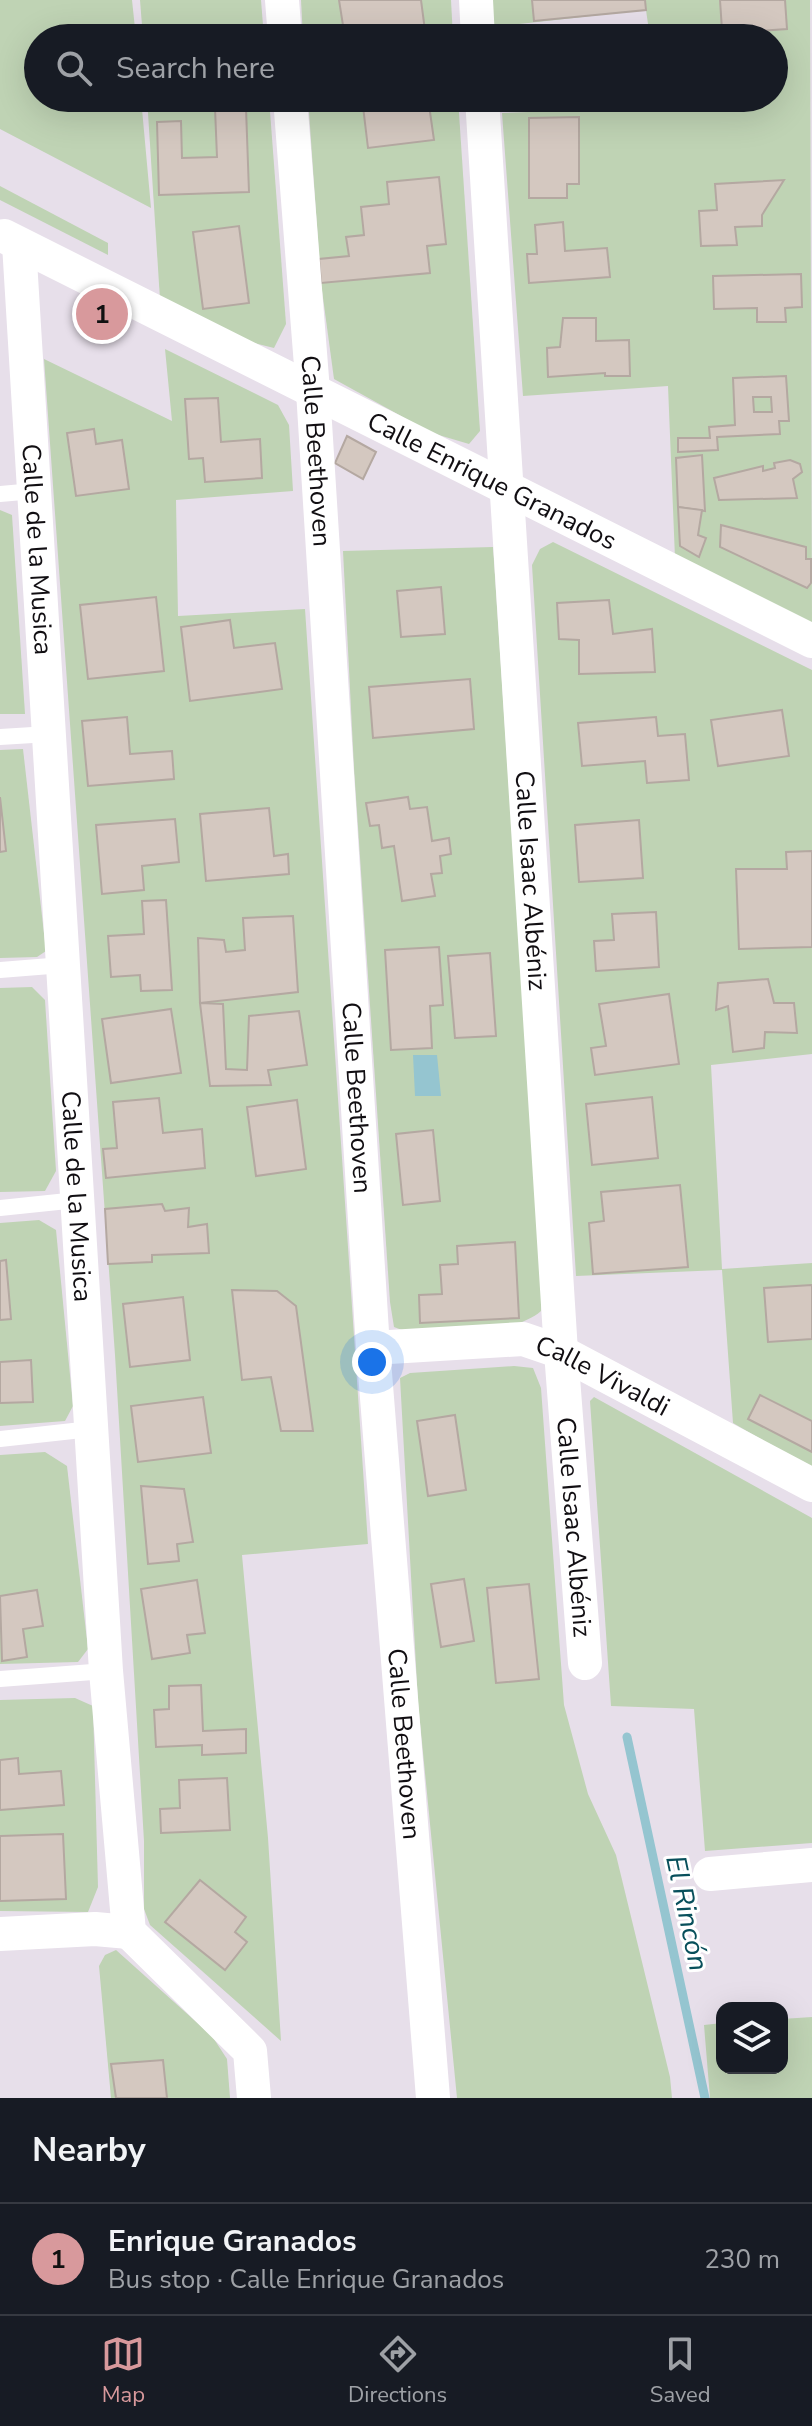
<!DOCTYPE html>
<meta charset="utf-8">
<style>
body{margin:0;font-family:"Nunito Sans",sans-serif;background:#242831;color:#f1f3f6}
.controls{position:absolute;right:24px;bottom:24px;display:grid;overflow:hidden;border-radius:16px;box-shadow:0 8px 32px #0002}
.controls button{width:72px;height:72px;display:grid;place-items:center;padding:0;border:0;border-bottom:2px solid #363941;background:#171b24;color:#f1f3f6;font:40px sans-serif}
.you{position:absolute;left:372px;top:1362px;width:28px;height:28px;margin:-20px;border:6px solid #fff;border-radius:50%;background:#1a73e8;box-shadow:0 0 0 12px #1a73e833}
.badge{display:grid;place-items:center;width:52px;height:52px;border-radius:50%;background:#d8999c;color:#111;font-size:26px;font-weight:700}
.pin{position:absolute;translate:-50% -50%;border:4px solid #fff;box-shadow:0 2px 8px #0006}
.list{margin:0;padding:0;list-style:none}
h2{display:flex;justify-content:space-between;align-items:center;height:104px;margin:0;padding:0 32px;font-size:34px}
h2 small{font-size:26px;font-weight:400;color:#9ea1a6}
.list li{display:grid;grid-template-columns:52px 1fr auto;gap:24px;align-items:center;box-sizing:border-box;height:112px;padding:0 32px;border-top:2px solid #363941}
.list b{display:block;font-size:30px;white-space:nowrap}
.list p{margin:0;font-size:26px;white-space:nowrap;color:#9ea1a6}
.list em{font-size:26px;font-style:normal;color:#9ea1a6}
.icon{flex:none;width:44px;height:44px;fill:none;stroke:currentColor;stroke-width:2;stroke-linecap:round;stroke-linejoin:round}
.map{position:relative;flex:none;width:812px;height:2098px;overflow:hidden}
.search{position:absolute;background:#171b24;box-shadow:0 8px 32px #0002;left:24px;right:24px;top:24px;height:88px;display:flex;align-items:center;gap:20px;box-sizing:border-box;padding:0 28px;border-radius:44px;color:#9ea1a6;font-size:30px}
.sheet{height:216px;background:#171b24}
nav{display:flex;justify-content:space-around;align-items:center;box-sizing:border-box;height:112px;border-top:2px solid #363941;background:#171b24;font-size:22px;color:#9ea1a6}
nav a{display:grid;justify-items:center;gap:4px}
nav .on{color:#d8999c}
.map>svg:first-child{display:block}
.green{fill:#bfd3b4}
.water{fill:#95c5d0}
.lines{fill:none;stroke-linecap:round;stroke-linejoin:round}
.stream{stroke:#95c5d0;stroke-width:9}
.building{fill:#d4c8c0;stroke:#b4a8a1;stroke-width:2;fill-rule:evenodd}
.lane{stroke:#fff;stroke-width:16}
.street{stroke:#fff;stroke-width:34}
.labels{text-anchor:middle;stroke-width:6;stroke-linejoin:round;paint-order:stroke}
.street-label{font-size:26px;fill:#110e12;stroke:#fff}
.water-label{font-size:28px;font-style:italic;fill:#084f5b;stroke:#fff}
</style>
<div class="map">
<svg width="812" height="2098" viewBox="0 0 812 2098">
<rect width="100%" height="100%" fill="#e7dfea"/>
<g class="green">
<polygon points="0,0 132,0 136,38 38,38 38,98 141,98 151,208 0,129"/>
<polygon points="140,0 261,0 264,38 143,38"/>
<polygon points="301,0 451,0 453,38 303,38"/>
<polygon points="490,0 810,0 812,623 675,558 668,386 523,396 502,113 658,107 658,98 774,98 774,38 650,38 646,10 492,27"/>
<polygon points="147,98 269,98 286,324 274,348 254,343 160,299"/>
<polygon points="308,98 458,98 480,431 469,444 432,433 334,379 321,283"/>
<polygon points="0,186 108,243 108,255 0,200"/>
<polygon points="165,349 278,405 289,425 293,491 176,500 178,616 305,609 368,1544 242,1555 268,1838 281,2041 150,1925 144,1909 144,1841 115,1355 44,359 172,421"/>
<polygon points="0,510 12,515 25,714 0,714"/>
<polygon points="553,542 812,670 812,1054 711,1065 722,1269 812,1263 812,1469 733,1423 722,1270 576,1276 532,565 540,549"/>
<path d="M493,547l49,741 -1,23c-27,24 -115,31 -147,16l-4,-25 -36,-534 -11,-217z"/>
<polygon points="23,749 46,951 37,957 0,958 0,750"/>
<polygon points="32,987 45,1000 56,1171 45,1191 0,1192 0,988"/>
<polygon points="39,1220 56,1230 73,1406 65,1421 0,1426 0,1223"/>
<polygon points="514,1366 533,1368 541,1388 564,1705 588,1794 616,1855 670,2077 672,2098 457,2098 418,1702 400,1378 410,1373"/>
<polygon points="594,1397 812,1518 812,1843 705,1851 694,1709 611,1706 590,1401"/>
<polygon points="45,1452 67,1466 88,1649 78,1662 0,1664 0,1455"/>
<polygon points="75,1698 93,1706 98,1887 88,1912 0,1911 0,1700"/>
<polygon points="116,1950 212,2036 227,2059 230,2098 111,2098 99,1966 105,1955"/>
<polygon points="812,2017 812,2098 710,2098 704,2025 722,2023 722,2068 782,2068 782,2019"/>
</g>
<polygon class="water" points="413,1055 437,1055 441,1096 415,1096"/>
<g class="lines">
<polyline class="stream" points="627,1737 705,2098"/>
</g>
<g class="building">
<polygon points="339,0 421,0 426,38 345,38"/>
<polygon points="532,0 645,0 646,10 534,21"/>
<polygon points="720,0 785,0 787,29 743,32 744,38 701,38 700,31 722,30"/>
<polygon points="362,98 428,98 434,140 368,148"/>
<polygon points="215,108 246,108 249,192 159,195 157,122 181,121 182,158 217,157"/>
<polygon points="579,117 579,184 567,184 567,198 529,198 529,118"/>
<polygon points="439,177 446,244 427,246 430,273 321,283 319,259 349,256 346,237 364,235 361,207 389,204 387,182"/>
<polygon points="784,180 762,215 762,226 735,227 737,245 701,246 699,211 717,210 715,184"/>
<polygon points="563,222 565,251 607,248 610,277 529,283 527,254 537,254 535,225"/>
<polygon points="239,226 249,303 203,309 193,232"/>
<polygon points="801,274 802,307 785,308 786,322 757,322 757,308 714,309 713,276"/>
<polygon points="563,318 596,318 596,341 629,340 630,376 605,376 605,373 548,377 547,348 560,347"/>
<path d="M786,376l3,45h-10l1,13 -63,3 1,13 -40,2v-14h32l-1,-11 26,-2 -2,-47zM753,397h18l1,15h-18z"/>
<polygon points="218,398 221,442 260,439 262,478 205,482 203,458 189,459 185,399"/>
<polygon points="94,429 96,444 122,440 129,489 76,496 67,433"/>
<polygon points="347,436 376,452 363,479 335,463"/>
<polygon points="702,455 705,511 678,507 676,458"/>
<polygon points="790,460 800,464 802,472 793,479 797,498 719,500 714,478 763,466 763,471 775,468 774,463"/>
<polygon points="678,507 702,510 698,535 706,538 699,557 680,546"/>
<polygon points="721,525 806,547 806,559 811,559 811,583 807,588 720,547"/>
<polygon points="441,587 445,634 401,637 397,591"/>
<polygon points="156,597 164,671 88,679 80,605"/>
<polygon points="609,600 613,634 652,629 655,672 579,674 579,640 559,639 557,603"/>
<polygon points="230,620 234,648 275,643 282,689 190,701 181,627"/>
<polygon points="470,679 474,729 373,738 369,687"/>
<polygon points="782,710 789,756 718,766 711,720"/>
<polygon points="127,717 130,754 172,751 174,779 88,786 82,721"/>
<polygon points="656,717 658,736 685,734 689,780 647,783 645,761 582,766 578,723"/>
<polygon points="0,797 6,851 0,852"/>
<polygon points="408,797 410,809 427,807 432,841 449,838 451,854 440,856 442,873 431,874 435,896 402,901 394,846 382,848 379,825 370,826 366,803"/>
<polygon points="269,808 274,856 288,854 289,874 206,881 200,814"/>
<polygon points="175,819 179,862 142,866 144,890 102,894 96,825"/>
<polygon points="639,820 643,878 579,882 575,825"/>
<polygon points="812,851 812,947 739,949 736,869 787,869 786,852"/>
<polygon points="166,900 172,990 141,991 140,975 111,977 108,936 144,934 142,901"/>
<polygon points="656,912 659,967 596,971 594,941 614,940 612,914"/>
<polygon points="293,916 298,992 200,1003 198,938 224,940 226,952 245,950 243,918"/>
<polygon points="439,947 443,1005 430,1006 432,1048 391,1050 385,950"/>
<polygon points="490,953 496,1036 455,1038 448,956"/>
<polygon points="768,979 774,1003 794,1003 797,1033 765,1032 764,1048 733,1052 728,1006 716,1010 718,983"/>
<polygon points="669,994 679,1064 595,1075 591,1048 606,1046 599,1004"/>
<polygon points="200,1003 223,1004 226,1069 247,1070 249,1016 299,1011 307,1065 268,1070 271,1085 210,1086"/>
<polygon points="171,1009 181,1073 111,1083 102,1019"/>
<polygon points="652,1097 658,1158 592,1165 586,1104"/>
<polygon points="159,1098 163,1133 202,1129 205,1168 106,1178 103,1149 117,1148 113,1102"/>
<polygon points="297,1100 306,1169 256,1176 247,1107"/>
<polygon points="433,1130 440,1201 403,1205 396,1134"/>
<polygon points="680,1185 688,1267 593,1274 589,1223 604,1221 601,1192"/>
<polygon points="162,1204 165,1211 189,1208 188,1227 207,1224 209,1253 152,1255 152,1262 108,1264 105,1209"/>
<polygon points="515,1242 519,1318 420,1323 419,1295 442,1294 440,1265 458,1264 457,1246"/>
<polygon points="6,1260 11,1319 0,1320 0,1261"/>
<polygon points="812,1285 812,1339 768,1342 764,1288"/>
<polygon points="232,1290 277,1291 296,1306 313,1431 281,1431 271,1377 242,1380"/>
<polygon points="183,1297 190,1360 130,1367 123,1304"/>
<polygon points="31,1360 33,1402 0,1403 0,1362"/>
<polygon points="760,1395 812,1421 812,1452 748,1419"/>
<polygon points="203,1397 211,1453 138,1462 131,1406"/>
<polygon points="455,1415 466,1490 428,1496 417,1421"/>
<polygon points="141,1486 184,1489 193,1542 177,1544 179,1561 148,1564"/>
<polygon points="464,1579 474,1641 441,1647 431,1584"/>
<polygon points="197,1580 205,1633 187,1635 190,1653 152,1659 141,1589"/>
<polygon points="529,1584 539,1679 496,1683 487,1588"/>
<polygon points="37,1590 43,1626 23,1629 27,1657 2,1661 0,1596"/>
<polygon points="201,1685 203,1731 246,1729 246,1753 202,1755 202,1745 156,1747 154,1710 169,1709 169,1686"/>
<polygon points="18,1758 19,1774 61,1771 64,1805 0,1810 0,1760"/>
<polygon points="227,1778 230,1830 161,1833 160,1809 180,1808 179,1780"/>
<polygon points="63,1834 66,1899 0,1901 0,1836"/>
<polygon points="200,1880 246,1917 235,1932 247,1942 225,1970 165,1922"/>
<polygon points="163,2060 167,2098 116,2098 111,2064"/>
</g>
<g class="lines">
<g class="lane">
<polyline points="0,494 34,491"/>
<polyline points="0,737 49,734"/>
<polyline points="0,970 63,965"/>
<polyline points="0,1208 77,1200"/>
<polyline points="0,1439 91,1429"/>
<polyline points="0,1679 106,1671"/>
</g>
<g class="street">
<polyline points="282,0 285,38"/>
<polyline points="476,0 478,38"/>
<path id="s1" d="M290,98l23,293 60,957 60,750"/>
<path id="s2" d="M482,98l79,1254 24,311"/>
<path id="s3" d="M4,236l808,405"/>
<path id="s4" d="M19,244l87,1427 23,261 121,119 4,47"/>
<path id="s5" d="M373,1348l150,-9 38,13 251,133"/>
<polyline points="710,1874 812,1865"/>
<polyline points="0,1934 95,1929 129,1932"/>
</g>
</g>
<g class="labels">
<g class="street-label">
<text dy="9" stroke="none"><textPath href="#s1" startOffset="354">Calle Beethoven</textPath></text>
<text dy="9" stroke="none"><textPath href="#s3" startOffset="546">Calle Enrique Granados</textPath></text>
<text dy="9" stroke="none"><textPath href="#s4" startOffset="306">Calle de la Musica</textPath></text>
<text dy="9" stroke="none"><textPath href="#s2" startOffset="784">Calle Isaac Albéniz</textPath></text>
<text dy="9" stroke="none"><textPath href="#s1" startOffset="1002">Calle Beethoven</textPath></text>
<text dy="9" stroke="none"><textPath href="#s4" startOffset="954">Calle de la Musica</textPath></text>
<text dy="9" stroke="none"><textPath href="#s5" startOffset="238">Calle Vivaldi</textPath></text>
<text dy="9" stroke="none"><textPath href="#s2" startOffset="1432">Calle Isaac Albéniz</textPath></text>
<text dy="9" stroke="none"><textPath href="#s1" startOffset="1650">Calle Beethoven</textPath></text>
</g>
<g class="water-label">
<text transform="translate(688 1913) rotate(78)" y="10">El Rincón</text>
</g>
</g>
</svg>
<div class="controls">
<button><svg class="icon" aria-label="layers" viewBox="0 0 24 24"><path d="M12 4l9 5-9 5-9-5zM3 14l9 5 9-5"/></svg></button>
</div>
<div class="you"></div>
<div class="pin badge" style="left:102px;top:314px">1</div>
<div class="search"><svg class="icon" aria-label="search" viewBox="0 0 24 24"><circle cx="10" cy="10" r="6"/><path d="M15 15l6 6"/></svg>Search here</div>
</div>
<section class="sheet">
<h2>Nearby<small></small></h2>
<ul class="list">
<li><span class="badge">1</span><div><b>Enrique Granados</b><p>Bus stop · Calle Enrique Granados</p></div><em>230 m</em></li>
</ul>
</section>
<nav>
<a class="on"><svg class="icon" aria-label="map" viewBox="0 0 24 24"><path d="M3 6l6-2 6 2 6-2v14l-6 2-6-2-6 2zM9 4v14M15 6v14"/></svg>Map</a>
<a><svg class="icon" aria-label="directions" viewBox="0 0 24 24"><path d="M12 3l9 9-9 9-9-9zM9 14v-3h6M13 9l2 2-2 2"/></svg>Directions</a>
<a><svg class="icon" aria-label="saved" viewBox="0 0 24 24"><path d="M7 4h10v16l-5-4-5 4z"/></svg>Saved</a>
</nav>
